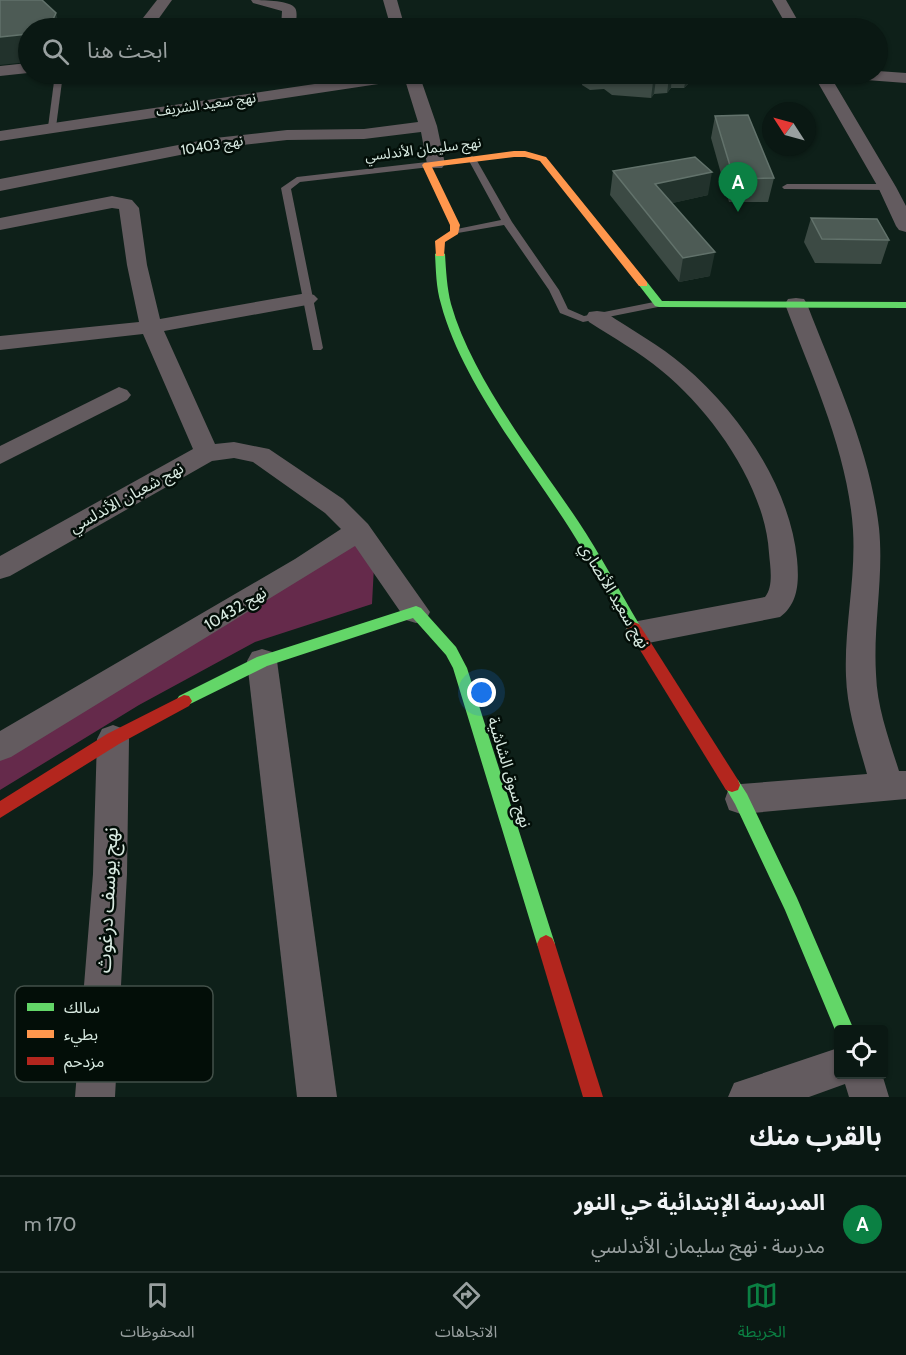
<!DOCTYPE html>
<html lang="ar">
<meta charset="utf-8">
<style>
body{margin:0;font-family:Cabin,"Noto Sans Arabic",sans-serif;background:#182521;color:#f1f3f6;direction:rtl}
.controls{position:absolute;right:18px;bottom:18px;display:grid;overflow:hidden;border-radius:6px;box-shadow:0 2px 4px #0004}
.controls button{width:54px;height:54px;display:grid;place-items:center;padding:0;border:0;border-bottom:2px solid #2a3733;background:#0a1813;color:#f1f3f6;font:30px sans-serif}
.compass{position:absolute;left:762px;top:102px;width:54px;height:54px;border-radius:50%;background:#0a1813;box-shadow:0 2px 4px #0004;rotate:306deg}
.you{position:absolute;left:482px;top:693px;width:21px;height:21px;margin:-15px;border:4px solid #fff;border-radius:50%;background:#1a73e8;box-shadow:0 0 0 9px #1a73e833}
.badge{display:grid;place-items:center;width:39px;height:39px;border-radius:50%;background:#0b8043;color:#fff;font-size:20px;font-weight:700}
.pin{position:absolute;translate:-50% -50px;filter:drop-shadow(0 2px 3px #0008)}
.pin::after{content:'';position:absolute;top:32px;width:21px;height:18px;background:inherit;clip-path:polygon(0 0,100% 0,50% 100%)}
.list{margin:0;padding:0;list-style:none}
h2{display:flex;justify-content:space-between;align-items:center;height:78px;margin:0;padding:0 24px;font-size:26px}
h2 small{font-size:20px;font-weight:400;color:#99a0a0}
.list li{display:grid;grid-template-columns:39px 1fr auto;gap:18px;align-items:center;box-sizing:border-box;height:96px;padding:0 24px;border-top:2px solid #2a3733}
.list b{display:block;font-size:22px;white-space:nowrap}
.list p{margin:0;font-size:20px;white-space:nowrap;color:#99a0a0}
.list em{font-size:20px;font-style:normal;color:#99a0a0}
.icon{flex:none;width:33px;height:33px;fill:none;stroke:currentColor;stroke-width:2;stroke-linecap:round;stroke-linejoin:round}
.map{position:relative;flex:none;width:906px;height:1097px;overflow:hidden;direction:ltr}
.search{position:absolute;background:#0a1813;box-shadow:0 2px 4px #0004;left:18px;right:18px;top:18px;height:66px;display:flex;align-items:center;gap:15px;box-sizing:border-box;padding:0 21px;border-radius:33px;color:#99a0a0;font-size:22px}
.sheet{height:174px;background:#0a1813}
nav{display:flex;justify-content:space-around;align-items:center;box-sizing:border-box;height:84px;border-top:2px solid #2a3733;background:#0a1813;font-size:16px;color:#99a0a0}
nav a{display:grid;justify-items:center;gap:3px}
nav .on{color:#0b8043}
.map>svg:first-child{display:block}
.green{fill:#652a4b}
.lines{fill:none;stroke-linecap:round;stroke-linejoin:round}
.lane{fill:#635b5f;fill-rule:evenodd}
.street{fill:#635b5f;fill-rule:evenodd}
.fast{fill:#63d668;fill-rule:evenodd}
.slow{fill:#ff974d;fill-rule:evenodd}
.jam{fill:#b3261e;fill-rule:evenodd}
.wall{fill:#3c4a44}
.shaded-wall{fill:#22322c}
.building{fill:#4d5b55;stroke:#62726b;stroke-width:1.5}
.labels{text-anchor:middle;stroke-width:5;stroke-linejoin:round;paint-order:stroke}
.far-street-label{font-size:14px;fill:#d8eae1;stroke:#030e08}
.street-label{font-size:16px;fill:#d8eae1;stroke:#030e08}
.near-street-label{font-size:20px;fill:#d8eae1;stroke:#030e08}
.key{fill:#030e08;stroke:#435049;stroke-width:1.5}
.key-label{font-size:16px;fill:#d8eae1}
</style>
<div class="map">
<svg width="906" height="1097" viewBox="0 0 906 1097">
<rect width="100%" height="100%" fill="#0e2019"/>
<polygon class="green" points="356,541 374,566 372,604 255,642 139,705 0,790 0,758"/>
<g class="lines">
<g class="lane">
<polygon points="55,74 63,74 56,127 52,130 48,127"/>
<polygon points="472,156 476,159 512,222 559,290 568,309 584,316 659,301 664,304 663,306 583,322 560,313 549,290 504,225 452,234 452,230 501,220 468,159"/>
<polygon points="427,162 430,163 430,167 300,182 291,189 323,348 321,350 313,350 281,188 297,177"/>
<polygon points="787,184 887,184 892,187 887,190 784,189 782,187"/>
</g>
<g class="street">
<polygon points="157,0 172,0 152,28 138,28 143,18"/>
<path d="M251,0c9,0 39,0 44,8 3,4 1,15 0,20h-14l1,-17 -29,-8z"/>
<polygon points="383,0 397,0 405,28 391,28"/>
<polygon points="772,0 786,0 802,28 788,28"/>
<polygon points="28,63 28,73 0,76 0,66"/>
<polygon points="878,71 906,73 906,83 853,79 845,74 878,74"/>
<polygon points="382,74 419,74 437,126 445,164 442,168 430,168 427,164 421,132 364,139 287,140 215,148 0,191 0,179 215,138 287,130 364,129 418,122 405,80 0,141 0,131"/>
<polygon points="813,74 829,74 896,187 906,206 906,232 899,230 896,226 878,187"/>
<polygon points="112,196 132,200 139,208 147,265 160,319 307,293 314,295 318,299 314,303 307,305 164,331 215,444 234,442 269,449 343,499 368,524 430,612 426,620 416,623 406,620 355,546 11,757 0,761 0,731 295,559 341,529 325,513 253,462 234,458 212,461 10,576 0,579 0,556 193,449 143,334 0,350 0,336 139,322 127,265 119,209 112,208 0,230 0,218"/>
<path d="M796,298l8,1 3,5c28,73 63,146 72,224 5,49 -6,97 -3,146 1,34 13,65 23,97h7v28l-165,15 -12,-4 -4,-11 4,-11 12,-4 126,-10c-9,-33 -20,-64 -21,-98 -2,-49 10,-97 7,-146 -5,-78 -41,-153 -68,-226l3,-5z"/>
<path d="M597,311l8,1c26,18 55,33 79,54 55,46 106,121 113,193 2,21 2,44 -17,58l-142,28 -10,-4 -4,-8 4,-8 10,-4 127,-24c9,-11 5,-31 4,-44 -4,-67 -57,-141 -107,-182 -23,-19 -48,-33 -73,-49l-3,-5 3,-5z"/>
<polygon points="119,387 127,390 131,395 127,400 0,464 0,446"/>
<polygon points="262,649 272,652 277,661 337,1097 297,1097 247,661 252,652"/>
<polygon points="113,725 124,729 129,739 127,874 115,1097 75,1097 93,874 97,739 102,729"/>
<polygon points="838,1048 838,1074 882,1074 889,1097 849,1097 845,1084 809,1097 728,1097 734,1083"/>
</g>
<g class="fast">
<path d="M440,251l5,3c1,17 2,34 6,50 21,74 84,153 127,217 22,33 41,69 61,103l2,4 -2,4h-10c-20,-34 -38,-70 -59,-103 -43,-67 -109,-149 -129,-225 -5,-17 -5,-33 -6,-50z"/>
<polygon points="643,281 647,282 662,301 906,302 906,308 659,307 655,306 638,284"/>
<polygon points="416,606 421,608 456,647 467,668 555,944 552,950 546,953 540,950 537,944 453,668 446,655 413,618 267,666 184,707 179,706 176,701 179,696 257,657"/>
<polygon points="732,778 738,780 747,794 797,898 854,1030 838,1030 838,1037 785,910 735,804 724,785 726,780"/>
</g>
<polygon class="slow" points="514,151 525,151 546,157 647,282 647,286 639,286 540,161 525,157 514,157 432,167 460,225 458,234 445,242 444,256 436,256 435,241 450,231 450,225 422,165 424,163"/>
<g class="jam">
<polygon points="634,622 639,624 738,780 740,785 738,790 732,792 726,790 629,632 627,628 629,624"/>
<polygon points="184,695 189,696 192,701 189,706 119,744 0,818 0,801 107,734"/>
<polygon points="546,935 552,938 555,944 603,1097 583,1097 537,944 540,938"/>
</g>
</g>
<g class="wall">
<polygon points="583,74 690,74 689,83 684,88 671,88 667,93 654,94 651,98 612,95 604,89 590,90 582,85"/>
<polygon points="715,116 774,178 768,202 729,202 711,138"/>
<polygon points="613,171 708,195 672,203 710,276 679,282 610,195"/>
<polygon points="811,218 889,240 881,264 815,263 804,242"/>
</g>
<g class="shaded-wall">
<polygon points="56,13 60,28 49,28"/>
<polygon points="28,34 28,62 0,65 0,37"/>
<polygon points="672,74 671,88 667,93 669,78"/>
<polygon points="687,74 690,74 689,83 684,88"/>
<polygon points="656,79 654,94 651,98 653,82"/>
<polygon points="712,172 708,195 651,208 655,184"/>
<polygon points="715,252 710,276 679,282 683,258"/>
</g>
<g class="building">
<polygon points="0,0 42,0 56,13 49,28 28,28 28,34 0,37"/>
<polygon points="590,74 672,74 669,78 656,79 653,82 614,79 606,74 591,75"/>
<polygon points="748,115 774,178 734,179 715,116"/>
<polygon points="695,157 712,172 655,184 715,252 683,258 613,171"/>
<polygon points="811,218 877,219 889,240 822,239"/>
</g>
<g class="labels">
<g class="far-street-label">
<text transform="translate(206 104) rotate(-8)" y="5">نهج سعيد الشريف</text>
<text transform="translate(212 145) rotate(-9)" y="5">نهج 10403</text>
<text transform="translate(423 149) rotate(-7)" y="5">نهج سليمان الأندلسي</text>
</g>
<g class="street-label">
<text transform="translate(126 497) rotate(-29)" y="6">نهج شعبان الأندلسي</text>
<text transform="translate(615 595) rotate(59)" y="6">نهج سعيد الأنصاري</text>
<text transform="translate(235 608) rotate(-31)" y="6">نهج 10432</text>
<text transform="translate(510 772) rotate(73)" y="6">نهج سوق الشاشية</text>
</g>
<g class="near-street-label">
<text transform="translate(107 900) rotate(-87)" y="7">نهج يوسف درغوث</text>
</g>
</g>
<rect x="15" y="986" width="198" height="96" rx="9" class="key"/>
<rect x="27" y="1003" width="27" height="8" fill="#63d668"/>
<rect x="27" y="1030" width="27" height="8" fill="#ff974d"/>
<rect x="27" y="1057" width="27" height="8" fill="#b3261e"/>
<g class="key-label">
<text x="64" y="1013">سالك</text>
<text x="64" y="1040">بطيء</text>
<text x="64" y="1067">مزدحم</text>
</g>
</svg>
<div class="controls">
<button><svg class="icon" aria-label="locate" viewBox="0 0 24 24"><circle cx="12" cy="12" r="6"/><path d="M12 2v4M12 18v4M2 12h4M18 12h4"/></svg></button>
</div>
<svg class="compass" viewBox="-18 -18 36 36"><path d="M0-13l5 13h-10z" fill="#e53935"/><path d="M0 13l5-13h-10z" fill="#99a0a0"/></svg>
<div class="you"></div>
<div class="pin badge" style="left:738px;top:212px">A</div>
<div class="search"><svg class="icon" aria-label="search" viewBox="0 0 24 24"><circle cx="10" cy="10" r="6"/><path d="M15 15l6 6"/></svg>ابحث هنا</div>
</div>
<section class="sheet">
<h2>بالقرب منك<small></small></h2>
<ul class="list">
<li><span class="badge">A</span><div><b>المدرسة الإبتدائية حي النور</b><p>مدرسة · نهج سليمان الأندلسي</p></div><em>170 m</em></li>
</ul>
</section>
<nav>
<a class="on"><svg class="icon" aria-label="map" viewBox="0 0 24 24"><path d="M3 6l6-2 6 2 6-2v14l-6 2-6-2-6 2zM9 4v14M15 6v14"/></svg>الخريطة</a>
<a><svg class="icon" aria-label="directions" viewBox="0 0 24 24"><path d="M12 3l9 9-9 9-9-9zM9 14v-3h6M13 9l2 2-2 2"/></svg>الاتجاهات</a>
<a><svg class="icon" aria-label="saved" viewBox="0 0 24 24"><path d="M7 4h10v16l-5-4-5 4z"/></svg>المحفوظات</a>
</nav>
